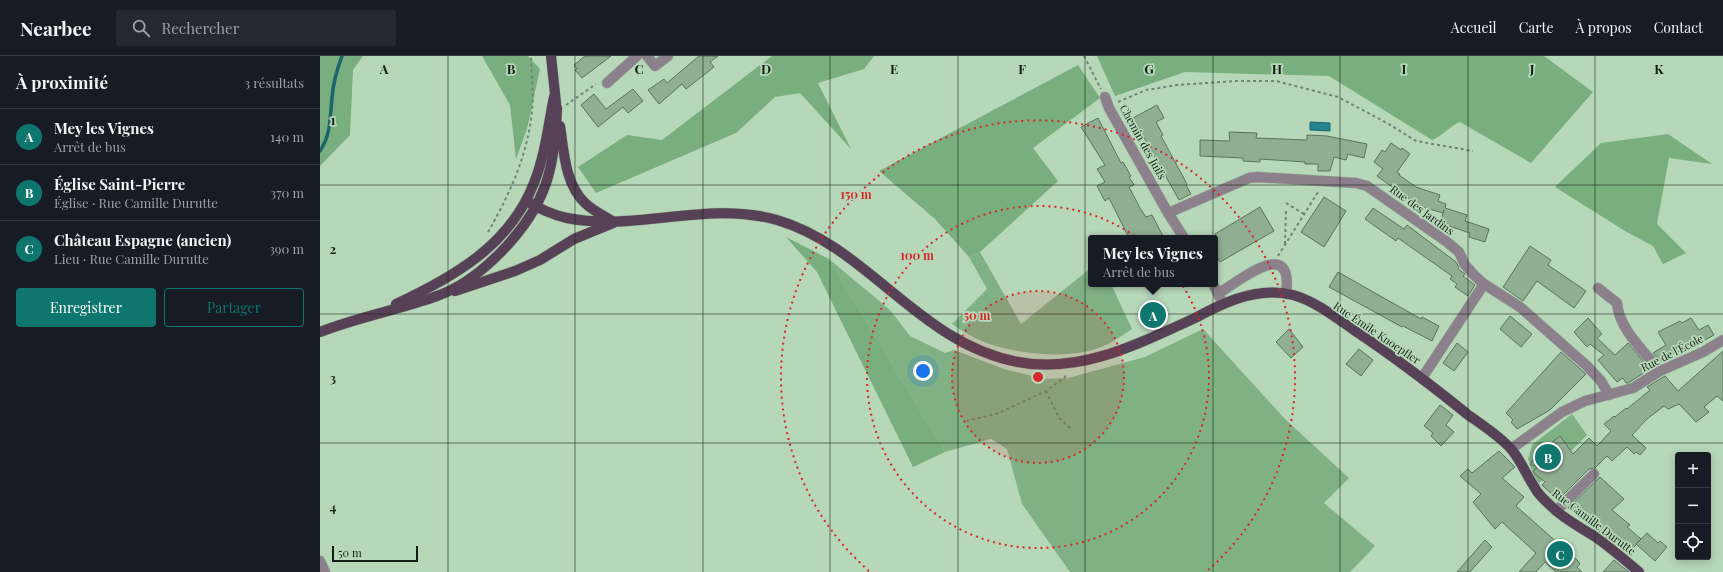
<!DOCTYPE html>
<html lang="fr">
<meta charset="utf-8">
<style>
body{margin:0;font-family:"Playfair Display",serif;background:#242831;color:#f1f3f6}
.controls{position:absolute;right:12px;bottom:12px;display:grid;overflow:hidden;border-radius:4px;box-shadow:0 2px 10px #0003}
.controls button{width:36px;height:36px;display:grid;place-items:center;padding:0;border:0;border-bottom:1px solid #363941;background:#171b24;color:#f1f3f6;font:20px sans-serif}
.scale{position:absolute;left:12px;bottom:10px;width:86px;box-sizing:border-box;padding-left:4px;border:2px solid #121f14;border-top:0;font-size:11px;line-height:14px;white-space:nowrap;color:#121f14;-webkit-text-stroke:3px #b7d7b9;paint-order:stroke}
.you{position:absolute;left:603px;top:315px;width:14px;height:14px;margin:-10px;border:3px solid #fff;border-radius:50%;background:#1a73e8;box-shadow:0 0 0 6px #1a73e833}
.badge{display:grid;place-items:center;width:26px;height:26px;border-radius:50%;background:#0f766e;color:#fff;font-size:13px;font-weight:700}
.pin{position:absolute;translate:-50% -50%;border:2px solid #fff;box-shadow:0 1px 4px #0006}
.popup{position:absolute;left:768px;top:179px;width:130px;height:52px;box-sizing:border-box;display:grid;place-content:center;border-radius:4px;background:#171b24;filter:drop-shadow(0 1px 3px #0005);font-size:13px;white-space:nowrap;color:#9ea1a6}
.popup b{font-size:15px;color:#f1f3f6}
.popup::after{content:'';position:absolute;left:50%;top:100%;margin-left:-8px;border:8px solid transparent;border-top-color:#171b24}
.list{margin:0;padding:0;list-style:none}
h2{display:flex;justify-content:space-between;align-items:center;height:52px;margin:0;padding:0 16px;font-size:17px}
h2 small{font-size:13px;font-weight:400;color:#9ea1a6}
.list li{display:grid;grid-template-columns:26px 1fr auto;gap:12px;align-items:center;box-sizing:border-box;height:56px;padding:0 16px;border-top:1px solid #363941}
.list b{display:block;font-size:15px;white-space:nowrap}
.list p{margin:0;font-size:13px;white-space:nowrap;color:#9ea1a6}
.list em{font-size:13px;font-style:normal;color:#9ea1a6}
.actions{display:flex;gap:8px;padding:12px 16px}
.actions a{flex:1;padding:9px 0;border:1px solid #0f766e;border-radius:4px;text-align:center;font-size:14px;color:#0f766e}
.actions .main{background:#0f766e;color:#fff}
.icon{flex:none;width:22px;height:22px;fill:none;stroke:currentColor;stroke-width:2;stroke-linecap:round;stroke-linejoin:round}
.map{position:relative;flex:none;width:1403px;height:516px;overflow:hidden}
header{display:flex;align-items:center;gap:24px;box-sizing:border-box;height:56px;padding:0 20px;background:#171b24;border-bottom:1px solid #363941}
header strong{font-size:19px}
nav{display:flex;gap:22px;margin-inline-start:auto;font-size:14px}
.search{width:280px;height:36px;background:#242831;display:flex;align-items:center;gap:10px;box-sizing:border-box;padding:0 14px;border-radius:4px;color:#9ea1a6;font-size:15px}
main{display:flex}
aside{flex:1;background:#171b24}
.map>svg:first-child{display:block}
.green{fill:#7fb184}
.forest{fill:#79ae7e}
.water{fill:#228591;stroke:#1d666c}
.lines{fill:none;stroke-linecap:round;stroke-linejoin:round}
.stream{stroke:#1d666c;stroke-width:3.5}
.building{fill:#90af92;stroke:#57755a}
.minor-casing{stroke:#96b298;stroke-width:11}
.major-casing{stroke:#96b298;stroke-width:11}
.path{stroke:#6f8671;stroke-width:2;stroke-dasharray:3 3;stroke-linecap:butt}
.minor{stroke:#8d808d;stroke-width:10}
.major{stroke:#574157;stroke-width:10}
.grid{fill:none;stroke:#121f14;stroke-width:1;stroke-opacity:0.55}
.ring{fill:none;stroke:#d62828;stroke-width:2;stroke-dasharray:2 4}
.labels{text-anchor:middle;stroke-width:3.5;stroke-linejoin:round;paint-order:stroke}
.street-label{font-size:11px;fill:#121f14;stroke:#b7d7b9}
.grid-label{font-size:13px;text-anchor:middle;font-weight:bold;fill:#121f14;stroke:#b7d7b9;stroke-width:3.5;stroke-linejoin:round;paint-order:stroke}
.centre{fill:#d62828;stroke:#b7d7b9;stroke-width:2}
.ring-label{font-size:12px;text-anchor:middle;font-weight:bold;fill:#d62828;stroke:#b7d7b9;stroke-width:3.5;stroke-linejoin:round;paint-order:stroke}
</style>
<header>
<strong>Nearbee</strong>
<div class="search"><svg class="icon" aria-label="search" viewBox="0 0 24 24"><circle cx="10" cy="10" r="6"/><path d="M15 15l6 6"/></svg>Rechercher</div>
<nav><a>Accueil</a><a>Carte</a><a>À propos</a><a>Contact</a></nav>
</header>
<main>
<aside>
<h2>À proximité<small>3 résultats</small></h2>
<ul class="list">
<li><span class="badge">A</span><div><b>Mey les Vignes</b><p>Arrêt de bus</p></div><em>140 m</em></li>
<li><span class="badge">B</span><div><b>Église Saint-Pierre</b><p>Église · Rue Camille Durutte</p></div><em>370 m</em></li>
<li><span class="badge">C</span><div><b>Château Espagne (ancien)</b><p>Lieu · Rue Camille Durutte</p></div><em>390 m</em></li>
</ul>
<div class="actions"><a class="main">Enregistrer</a><a>Partager</a></div>
</aside>
<div class="map">
<svg width="1403" height="516" viewBox="0 0 1403 516">
<rect width="100%" height="100%" fill="#b7d7b9"/>
<g class="green">
<path d="M660,196l41,72 70,-56v16h20l21,45c-13,9 -27,18 -43,22 -34,8 -83,2 -114,-13 -8,-4 -16,-9 -23,-14l35,-35 -18,-32z"/>
<polygon points="509,203 570,254 590,280 625,297 634,294 684,313 725,323 748,322 825,301 883,273 965,363 1029,422 1004,447 1055,490 1030,516 750,516 702,448 687,393 671,383 625,396"/>
<polygon points="1252,358 1267,379 1219,427 1214,420 1208,403 1212,389"/>
</g>
<g class="forest">
<polygon points="0,0 43,0 33,14 30,79 0,110"/>
<polygon points="162,0 208,0 220,13 207,73 196,103 190,49"/>
<polygon points="452,0 554,0 544,13 498,27 531,93 480,37 455,41 416,77 276,137 258,111 307,79 342,84"/>
<path d="M777,0h447l49,36 -62,71 -71,-41c-11,4 -17,14 -28,18l-103,-64 -144,-4 -70,24z"/>
<polygon points="758,9 780,42 713,92 738,125 660,196 649,201 615,163 559,115"/>
<polygon points="1348,78 1392,108 1349,102 1337,168 1366,197 1343,208 1333,190 1305,175 1235,131 1281,87"/>
<polygon points="466,181 509,203 625,396 593,411 497,216"/>
</g>
<polygon class="water" points="990,66 1010,67 1010,75 990,74"/>
<g class="lines">
<path class="stream" d="M0,95c11,-16 10,-34 12,-53 1,-14 5,-29 10,-42"/>
</g>
<g class="building">
<polygon points="265,0 291,0 262,22 255,14 257,13 254,9"/>
<polygon points="379,0 398,0 390,6 394,11 366,33 362,28 339,48 328,34 344,23 347,27"/>
<polygon points="313,33 323,45 308,57 303,51 278,71 261,49 274,38 286,53"/>
<polygon points="837,49 844,62 836,66 843,79 841,80 867,128 866,129 871,138 859,144 813,62"/>
<polygon points="778,62 801,107 803,106 811,120 809,121 814,129 809,131 820,152 826,161 832,159 844,182 809,182 789,142 785,145 777,130 785,126 777,113 785,109 761,71"/>
<polygon points="909,76 937,77 936,82 987,84 987,79 1007,80 1047,88 1044,102 1028,98 1026,104 1014,101 1010,115 998,115 998,108 985,108 985,106 940,103 940,106 923,105 923,102 880,100 880,84 910,85"/>
<polygon points="1071,87 1081,94 1082,92 1090,98 1077,116 1080,118 1079,119 1096,131 1120,139 1118,145 1126,148 1125,152 1147,159 1145,165 1169,173 1165,186 1149,181 1150,177 1120,167 1124,154 1123,157 1092,148 1093,146 1057,120 1063,113 1054,106 1062,94 1065,96"/>
<polygon points="1004,141 1026,155 1004,191 981,176"/>
<polygon points="940,151 954,175 900,206 895,198 895,178"/>
<polygon points="1053,152 1084,173 1087,169 1136,206 1139,211 1138,213 1145,218 1143,220 1155,229 1148,240 1135,231 1137,228 1130,223 1132,220 1078,182 1076,185 1045,163"/>
<polygon points="1210,190 1231,204 1228,209 1266,235 1254,252 1217,225 1203,245 1183,231"/>
<polygon points="1018,216 1101,263 1102,261 1119,270 1112,285 1083,270 1082,271 1009,231"/>
<polygon points="1190,260 1212,278 1201,291 1180,273"/>
<polygon points="1268,262 1282,278 1277,282 1295,299 1308,287 1330,313 1308,327 1306,327 1303,322 1297,326 1278,304 1284,299 1270,288 1267,291 1254,276"/>
<polygon points="1371,262 1379,274 1388,269 1394,279 1369,293 1367,290 1341,306 1333,297 1346,289 1338,276 1360,265 1362,267"/>
<polygon points="969,273 983,291 971,302 956,286"/>
<polygon points="1137,287 1148,296 1134,315 1123,307"/>
<polygon points="1039,293 1053,304 1041,320 1026,308"/>
<polygon points="1403,295 1403,345 1397,340 1384,351 1389,356 1376,366 1359,348 1348,353 1344,350 1327,363 1312,379 1326,392 1320,399 1316,396 1314,398 1307,391 1292,405 1287,400 1275,412 1269,413 1238,444 1222,429 1225,426 1213,416 1218,410 1210,409 1216,399 1240,380 1253,398 1269,382 1277,390 1291,375 1284,368 1294,360 1295,361 1306,352 1307,353 1330,334 1327,331 1345,320 1358,335"/>
<polygon points="1241,296 1266,318 1230,354 1197,373 1191,366 1193,364 1186,357"/>
<polygon points="1120,349 1133,359 1126,369 1134,376 1121,390 1111,380 1113,377 1104,370"/>
<polygon points="1179,395 1195,411 1182,422 1204,441 1196,450 1258,505 1260,508 1257,511 1262,516 1236,516 1225,506 1216,516 1199,516 1216,497 1182,466 1175,473 1153,446 1161,438 1140,420 1148,413 1152,417"/>
<polygon points="1280,421 1304,443 1292,454 1310,469 1307,471 1321,483 1308,498 1276,473 1277,472 1262,459 1260,462 1248,452"/>
<polygon points="1327,477 1338,487 1340,485 1347,491 1335,505 1316,488"/>
<polygon points="1165,484 1172,491 1165,499 1150,516 1137,516"/>
<polygon points="1294,504 1300,509 1309,516 1283,516"/>
</g>
<g class="lines">
<defs>
<g id="minor">
<polyline points="327,0 335,10 348,0"/>
<polyline points="287,27 317,0"/>
<polyline points="785,41 789,52 848,157 864,182"/>
<polyline points="848,157 929,122 937,121 1036,127 1047,130 1127,186 1139,196 1145,209 1154,219 1164,228 1200,251 1267,310 1281,325 1289,339"/>
<polyline points="893,228 901,244"/>
<path d="M1278,232l19,15c2,26 27,48 43,68"/>
<path d="M899,237c22,-13 75,-58 67,1"/>
<polyline points="1102,322 1164,228"/>
<polyline points="1191,393 1242,356 1265,345 1313,332 1340,315 1383,296 1403,284"/>
<polyline points="1236,455 1274,418"/>
<polyline points="0,505 5,516"/>
</g>
<g id="major">
<polyline points="231,0 236,47"/>
<path d="M240,70c4,26 5,58 25,77 7,7 17,12 26,17"/>
<path d="M206,145c13,7 26,14 41,17 70,14 139,-18 210,2 92,27 141,123 241,142 63,12 122,-19 177,-44 13,-7 27,-14 41,-19 18,-6 38,-9 57,-4 22,6 42,22 61,35 39,26 76,54 113,84 15,11 33,22 45,36 9,11 15,26 23,38 4,8 11,13 17,19 12,12 28,20 42,29 16,11 31,24 45,36"/>
<polyline points="135,235 195,215 220,204 254,183 293,167"/>
<path d="M76,248c58,-27 114,-59 138,-121 11,-27 14,-57 20,-86"/>
<path d="M0,276c38,-15 78,-22 117,-36 43,-15 92,-66 108,-110 9,-24 11,-52 12,-78"/>
</g>
</defs>
<use href="#minor" class="minor-casing"/>
<use href="#major" class="major-casing"/>
<g class="path">
<polyline points="764,0 781,33"/>
<polyline points="798,46 826,34 857,29 916,25 956,25 1018,41 1067,67 1096,85 1153,95"/>
<polyline points="246,49 276,28"/>
<polyline points="966,147 984,158"/>
<path d="M168,176c21,-36 40,-78 44,-121 2,-18 -1,-37 -1,-55"/>
<polyline points="965,188 966,154"/>
<polyline points="958,200 998,136"/>
<polyline points="726,335 739,362 751,373"/>
<polyline points="646,365 676,358 726,335 745,321 746,318"/>
</g>
<use href="#minor" class="minor"/>
<use href="#major" class="major"/>
</g>
<path class="grid" d="M128,0v516M255,0v516M383,0v516M510,0v516M638,0v516M765,0v516M893,0v516M1020,0v516M1148,0v516M1275,0v516M0,129h1403M0,258h1403M0,387h1403"/>
<circle cx="718" cy="321" r="86" fill="#d62828" fill-opacity=".12"/>
<g class="ring">
<circle cx="718" cy="321" r="86"/>
<circle cx="718" cy="321" r="171"/>
<path d="M549 515A257 257 0 1 1 887 515"/>
</g>
<g class="labels">
<g class="street-label">
<text transform="translate(823 86) rotate(61)" y="4">Chemin des Juifs</text>
<text transform="translate(1102 154) rotate(36)" y="4">Rue des Jardins</text>
<text transform="translate(1057 277) rotate(34)" y="4">Rue Émile Knoepfler</text>
<text transform="translate(1352 297) rotate(-27)" y="4">Rue de l'École</text>
<text transform="translate(1274 466) rotate(37)" y="4">Rue Camille Durutte</text>
</g>
</g>
<g class="grid-label">
<text x="64" y="18">A</text>
<text x="191" y="18">B</text>
<text x="319" y="18">C</text>
<text x="446" y="18">D</text>
<text x="574" y="18">E</text>
<text x="702" y="18">F</text>
<text x="829" y="18">G</text>
<text x="957" y="18">H</text>
<text x="1084" y="18">I</text>
<text x="1212" y="18">J</text>
<text x="1339" y="18">K</text>
<text x="13" y="69">1</text>
<text x="13" y="198">2</text>
<text x="13" y="327">3</text>
<text x="13" y="456">4</text>
</g>
<circle cx="718" cy="321" r="6" class="centre"/>
<g class="ring-label">
<text x="536" y="143">150 m</text>
<text x="597" y="204">100 m</text>
<text x="657" y="264">50 m</text>
</g>
</svg>
<div class="controls">
<button>+</button>
<button>−</button>
<button><svg class="icon" aria-label="locate" viewBox="0 0 24 24"><circle cx="12" cy="12" r="6"/><path d="M12 2v4M12 18v4M2 12h4M18 12h4"/></svg></button>
</div>
<div class="scale">50 m</div>
<div class="you"></div>
<div class="pin badge" style="left:833px;top:259px">A</div>
<div class="popup"><b>Mey les Vignes</b>Arrêt de bus</div>
<div class="pin badge" style="left:1228px;top:401px">B</div>
<div class="pin badge" style="left:1240px;top:498px">C</div>
</div>
</main>
